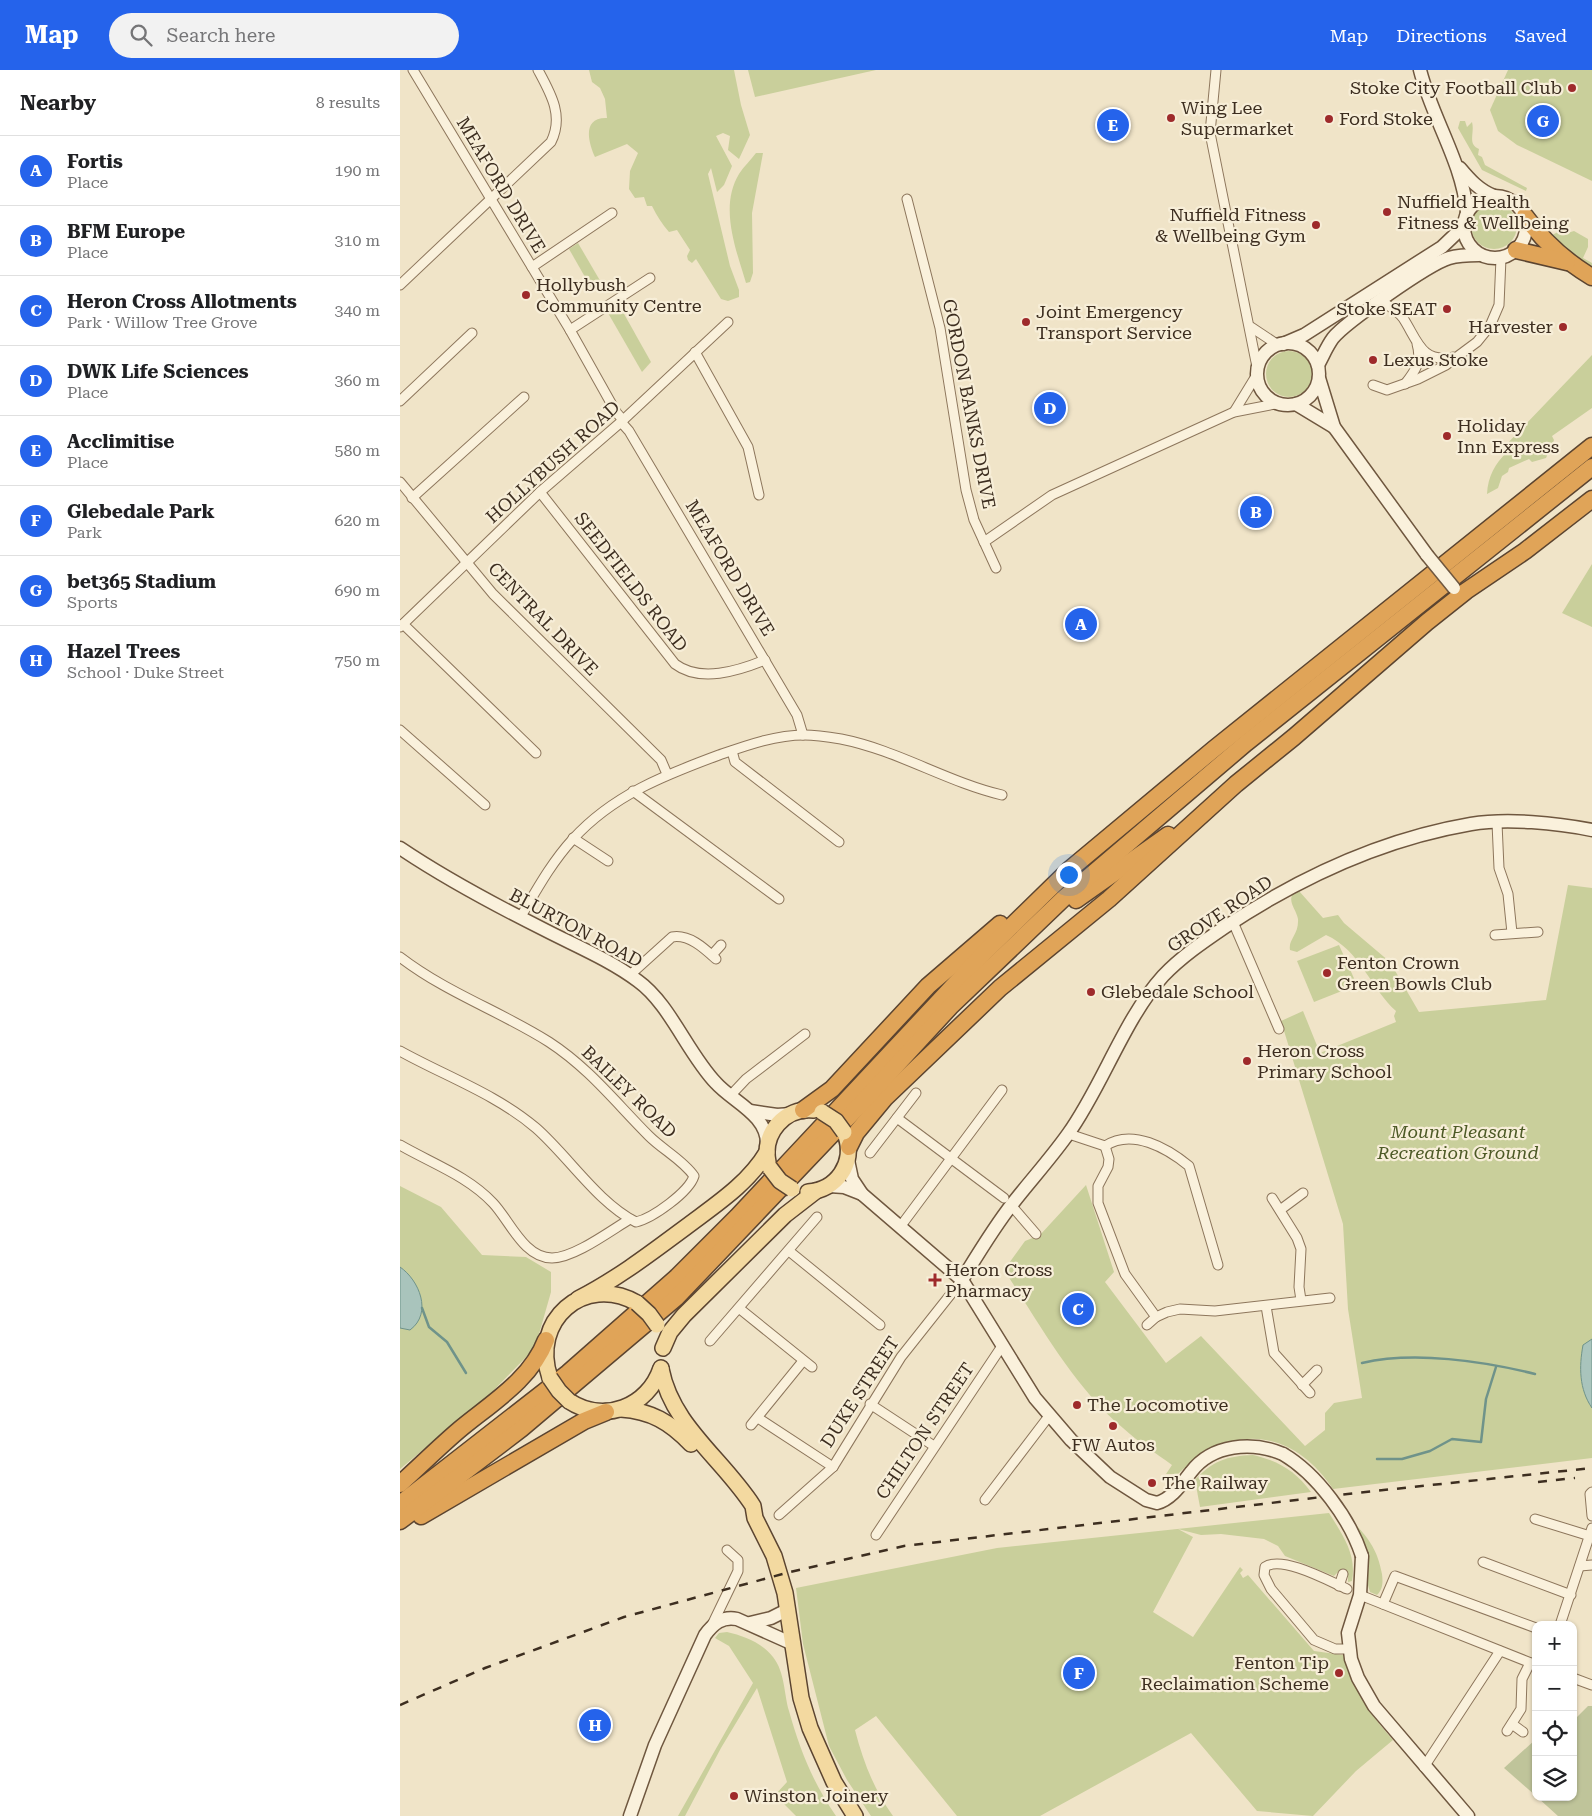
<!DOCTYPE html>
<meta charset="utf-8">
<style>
body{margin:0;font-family:"Roboto Serif",serif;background:#f2f2f2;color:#202124}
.controls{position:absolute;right:15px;bottom:15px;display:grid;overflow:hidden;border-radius:10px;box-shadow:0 1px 4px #0004}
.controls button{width:45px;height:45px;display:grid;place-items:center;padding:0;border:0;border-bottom:1px solid #e0e0e0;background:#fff;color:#202124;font:25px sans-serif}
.you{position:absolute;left:668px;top:804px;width:18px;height:18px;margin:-12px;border:4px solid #fff;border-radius:50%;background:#1a73e8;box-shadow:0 0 0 8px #1a73e833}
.badge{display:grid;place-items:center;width:32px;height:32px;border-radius:50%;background:#2563eb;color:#fff;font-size:16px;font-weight:700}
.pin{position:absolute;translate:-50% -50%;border:2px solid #fff;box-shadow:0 1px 5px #0006}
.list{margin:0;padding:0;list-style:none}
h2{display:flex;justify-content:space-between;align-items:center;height:65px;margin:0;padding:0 20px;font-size:21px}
h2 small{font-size:16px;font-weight:400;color:#757577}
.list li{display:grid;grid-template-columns:32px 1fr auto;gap:15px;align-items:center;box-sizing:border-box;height:70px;padding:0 20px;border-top:1px solid #e0e0e0}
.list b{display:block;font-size:19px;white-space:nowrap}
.list p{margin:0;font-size:16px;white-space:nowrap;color:#757577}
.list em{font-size:16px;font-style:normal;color:#757577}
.icon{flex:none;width:28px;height:28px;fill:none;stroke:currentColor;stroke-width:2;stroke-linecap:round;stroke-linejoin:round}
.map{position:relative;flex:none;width:1192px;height:1746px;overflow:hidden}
header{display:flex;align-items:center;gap:30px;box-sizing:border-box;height:70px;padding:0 25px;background:#2563eb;color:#fff}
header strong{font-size:24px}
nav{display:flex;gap:28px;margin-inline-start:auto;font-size:18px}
.search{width:350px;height:45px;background:#f2f2f2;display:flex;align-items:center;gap:12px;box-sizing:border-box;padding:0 18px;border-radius:28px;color:#757577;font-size:19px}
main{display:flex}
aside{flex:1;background:#fff}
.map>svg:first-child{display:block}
.green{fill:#c9cf9b}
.cemetery{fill:#bfc49a}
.water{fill:#a9c4bc;stroke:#6f938a}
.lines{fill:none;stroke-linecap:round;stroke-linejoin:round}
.stream{stroke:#6f938a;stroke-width:2.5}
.street-casing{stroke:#8d765c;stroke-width:11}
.secondary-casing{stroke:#6f573f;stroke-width:15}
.primary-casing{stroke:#5b4430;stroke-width:18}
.highway-casing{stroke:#5b4430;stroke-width:19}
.street{stroke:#faf1dc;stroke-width:9}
.secondary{stroke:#faf1dc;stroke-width:12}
.primary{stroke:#f3d9a0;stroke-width:15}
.highway{stroke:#e0a458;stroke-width:16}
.rail{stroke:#3d2e20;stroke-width:2.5;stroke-dasharray:9 9;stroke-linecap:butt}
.secondary-bridge-casing{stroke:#6f573f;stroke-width:15;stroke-linecap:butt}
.primary-bridge-casing{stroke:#5b4430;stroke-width:18;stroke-linecap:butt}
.secondary-bridge{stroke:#faf1dc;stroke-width:12}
.primary-bridge{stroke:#f3d9a0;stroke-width:15}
.poi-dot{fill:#9e2a2b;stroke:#f7eed8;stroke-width:2}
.labels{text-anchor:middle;stroke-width:4.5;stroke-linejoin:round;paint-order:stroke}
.poi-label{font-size:18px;fill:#3d2e20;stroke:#f7eed8;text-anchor:start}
.street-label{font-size:18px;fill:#3d2e20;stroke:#f7eed8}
.park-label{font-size:18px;font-style:italic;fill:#4d5a26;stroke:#f7eed8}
</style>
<header>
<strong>Map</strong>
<div class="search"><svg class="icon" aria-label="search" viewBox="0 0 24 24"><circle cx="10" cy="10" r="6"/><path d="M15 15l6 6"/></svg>Search here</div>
<nav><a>Map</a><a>Directions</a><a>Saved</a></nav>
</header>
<main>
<aside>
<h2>Nearby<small>8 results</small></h2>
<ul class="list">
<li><span class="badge">A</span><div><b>Fortis</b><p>Place</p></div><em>190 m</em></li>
<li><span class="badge">B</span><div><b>BFM Europe</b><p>Place</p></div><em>310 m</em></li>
<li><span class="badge">C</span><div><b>Heron Cross Allotments</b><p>Park · Willow Tree Grove</p></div><em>340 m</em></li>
<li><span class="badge">D</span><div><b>DWK Life Sciences</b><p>Place</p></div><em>360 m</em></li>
<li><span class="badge">E</span><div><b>Acclimitise</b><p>Place</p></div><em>580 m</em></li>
<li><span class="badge">F</span><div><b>Glebedale Park</b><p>Park</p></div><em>620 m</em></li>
<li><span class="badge">G</span><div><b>bet365 Stadium</b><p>Sports</p></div><em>690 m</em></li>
<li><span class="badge">H</span><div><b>Hazel Trees</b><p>School · Duke Street</p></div><em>750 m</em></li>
</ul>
</aside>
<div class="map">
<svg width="1192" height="1746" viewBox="0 0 1192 1746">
<rect width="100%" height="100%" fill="#f0e4c8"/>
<g class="green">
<path d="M189,0h145l7,35 9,30 -11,24 -11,-9 2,-14 -7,-3 -7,3 16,30 -8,19 -7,7 -6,-24 -3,6 22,92 9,24v7l-11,4 -7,-2 -25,-40 -4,4 -4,-3 -1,-4 3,-6 -13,-20 -8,2c-7,-8 -12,-16 -17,-26h-5l-3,-9 -9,1 -6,-9 1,-18 8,-18 -11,-9 -32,13c-7,-15 -13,-40 12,-39l-2,-19 -5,-11 -8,-6z"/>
<polygon points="348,0 476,0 355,27"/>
<polygon points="1108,0 1192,0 1192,111 1117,75 1098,61 1090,40"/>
<path d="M1060,51h5l2,6 5,-5c3,11 -5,22 7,27l-1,6 4,2 3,8 42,23 -1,3 -44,-21 -24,-42z"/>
<path d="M356,83h7l-11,60 1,60 -3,9 -4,1c-10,-34 -27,-76 -7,-109 5,-8 12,-14 17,-21z"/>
<circle cx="1094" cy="156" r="23"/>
<polygon points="1160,161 1164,164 1174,161 1188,169 1188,177 1183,188 1192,193 1192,197 1150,166"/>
<polygon points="178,173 202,214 193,221 169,179"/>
<polygon points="219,235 251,292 242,302 208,243"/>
<circle cx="889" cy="304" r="23"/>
<path d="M1192,285v53l-40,28 2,4 -8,18 -14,4 -3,-3 -20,9 -1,4 -6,4 -4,12 -11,6c1,-18 8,-30 20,-42l-4,-4z"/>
<polygon points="1192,494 1192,557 1162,543"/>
<path d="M1168,815l24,3v570l-259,31c-41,-61 -103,-67 -155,-15h-12l6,-9c-16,-12 -34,-23 -49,-37 -50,-42 -83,-104 -119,-158l21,-29 15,-6 46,-50 28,87 -9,10 61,81 35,-27 104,110 20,-16v-17l9,-10 28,-5 -14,-89 -5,-85 -62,-203 22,-10 17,42 76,-31 -2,-6 2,-5c-25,-22 -36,-61 -70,-76l-29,17 -7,-2c-2,-11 9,-15 8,-31 -2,-11 -13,-19 -2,-29l3,1 24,27 15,-3 6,8 46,39 29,50 127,-12z"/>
<polygon points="939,875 957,915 914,932 897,891"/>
<polygon points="0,1116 41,1137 82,1185 126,1187 151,1202 151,1222 135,1278 90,1324 0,1399"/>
<path d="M853,1385c26,6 42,16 58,37l-111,15 -5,-27c17,-19 32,-24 58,-25z"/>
<path d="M929,1443c13,21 28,41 23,68l-4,1v-9l-8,-3 -6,6 -49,-20 -7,-10 -14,-7 -43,-5 -20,1 -23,-6 15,8 -40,75 40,25 47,-70 3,3 -3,3 3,5 5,-3 66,76 29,4c12,38 25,56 50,85l-37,31 -43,45 -56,-5 -66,-78 -151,83h-83l-81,-100 -21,14c8,31 19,60 38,86h-22l-24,-36 -18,-34 -26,-102 -7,-56 201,-40z"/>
<path d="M949,1447c18,20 28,30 33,57 1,8 1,15 -5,21l-7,-3 -3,-10v-25z"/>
<path d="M327,1562c17,4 34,10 46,25 12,15 11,37 16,54 11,39 24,72 47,105h-40l-21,-21 12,-13 -30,-94 -36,60 -36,68h-7l75,-133 -24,-37 -14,-8 4,-5z"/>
</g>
<g class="cemetery">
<polygon points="1188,1636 1192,1636 1192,1746 1158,1746 1137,1727 1173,1727 1173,1651"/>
<polygon points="1136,1669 1136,1726 1104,1698"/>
</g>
<g class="water">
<path d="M0,1197c19,13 33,46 10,63l-10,-2z"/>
<path d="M1192,1269v69c-13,-19 -13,-41 -9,-63z"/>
</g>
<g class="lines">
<g class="stream">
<polyline points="22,1238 29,1257 47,1272 66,1303"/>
<path d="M962,1293c52,-12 121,-2 173,11"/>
<polyline points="977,1389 1002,1389 1030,1381 1052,1369 1081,1372 1086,1329 1096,1297"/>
</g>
<defs>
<g id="street">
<polyline points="13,0 170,260 216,342 223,350"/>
<polyline points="816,0 810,63 857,297"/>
<polyline points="507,129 540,258 566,420 574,450 596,498"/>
<polyline points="132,197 212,143"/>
<path d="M0,215l151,-143c13,-26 0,-48 -13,-72"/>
<path d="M981,231c8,5 16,9 22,17 14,21 18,46 50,39"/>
<polyline points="851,257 878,275"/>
<polyline points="170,260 250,208"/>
<polyline points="295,282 348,377 359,425"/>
<path d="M1005,314c11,-14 17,-23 12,-40"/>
<polyline points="973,315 987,320 1018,309 1046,295 1077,272 1090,256 1099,235 1101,188"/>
<polyline points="0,331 72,263"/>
<polyline points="834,342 856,306"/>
<polyline points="221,352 229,361 397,645 403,665"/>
<polyline points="0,412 93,524 261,690 267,704"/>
<path d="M140,422l135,172c25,19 63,7 90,-4"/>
<polyline points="12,428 124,327"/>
<polyline points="584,472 652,425 834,342 875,334"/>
<polyline points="3,554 136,683"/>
<polyline points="0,557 140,422 221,352 328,252"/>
<polyline points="0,660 85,735"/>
<polyline points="332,681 335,692 439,772"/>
<polyline points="233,721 379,829"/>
<polyline points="1097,753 1099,798 1108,824 1112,863"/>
<polyline points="173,768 208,791"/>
<path d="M120,848c16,-27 31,-55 53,-79 40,-44 92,-64 146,-84 26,-9 56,-20 85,-20 12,0 25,2 37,4 56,11 106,43 161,56"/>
<polyline points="833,852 879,959"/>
<polyline points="1095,865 1138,862"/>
<polyline points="312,885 321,875"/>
<path d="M0,887c47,36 100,54 149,85 40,26 67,61 100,94 14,14 34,24 45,40 -5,16 -41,42 -58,46 -38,-19 -68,-66 -100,-94 -40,-34 -91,-52 -136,-77"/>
<path d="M230,905l42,-38c17,-3 32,11 44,22"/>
<polyline points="330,1026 346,1009 405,964"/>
<polyline points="497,1048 604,1128"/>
<path d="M669,1064l36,12c27,-18 62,2 84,20l29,99"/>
<path d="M0,1075c31,18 68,31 93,58 17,18 31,55 59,55 22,0 58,-27 78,-39"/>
<polyline points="705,1076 709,1089 708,1097 698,1116 698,1133 725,1204 756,1247 767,1242 780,1239 815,1241 930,1228"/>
<polyline points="470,1083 516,1023"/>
<polyline points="872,1128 897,1168 901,1179 899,1217 901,1230"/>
<polyline points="611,1135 636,1164"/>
<polyline points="880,1140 903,1123"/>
<polyline points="500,1157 602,1020"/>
<polyline points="389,1181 480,1255"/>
<polyline points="866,1236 874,1283 910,1323"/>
<polyline points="340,1239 412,1297"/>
<polyline points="747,1255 756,1247"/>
<polyline points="310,1271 417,1147"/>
<polyline points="902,1315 917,1300"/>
<polyline points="470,1334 534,1376"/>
<polyline points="358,1348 433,1397"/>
<polyline points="351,1355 403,1291"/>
<polyline points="1192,1422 1190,1424 1192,1446"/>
<polyline points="585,1430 649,1346"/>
<polyline points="379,1445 433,1397 501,1287 562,1210"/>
<polyline points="1135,1449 1190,1466"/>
<polyline points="476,1465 602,1276"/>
<polyline points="1083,1492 1171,1525"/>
<polyline points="1180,1496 1192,1495"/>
<polyline points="939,1516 943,1504"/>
<path d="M947,1519c-18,-8 -65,-34 -82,-22l-1,8 7,14 43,51 21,9h14"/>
<polyline points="960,1525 1136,1595"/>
<polyline points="983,1534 995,1506 1136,1558"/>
<polyline points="312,1555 338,1501 338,1490 327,1480"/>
<polyline points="1160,1555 1192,1458"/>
<polyline points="1173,1608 1192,1615"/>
<polyline points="1112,1654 1123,1662"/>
<polyline points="1107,1661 1121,1639 1122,1609 1130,1593"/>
<polyline points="1024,1697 1100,1581"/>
</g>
<g id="secondary">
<path d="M1020,0c12,48 42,91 47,142"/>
<path d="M1060,98c10,12 19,22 34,28"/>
<circle cx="1095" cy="157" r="31"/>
<circle cx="888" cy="304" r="31"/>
<polyline points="883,274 904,265 1042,177 1064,156"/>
<path d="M918,295c5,-9 9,-19 15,-27 13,-16 96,-74 116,-80 10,-3 20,-3 30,-3"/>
<polyline points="919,308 934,357 1027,485"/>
<polyline points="896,334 934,357"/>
<path d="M0,778c46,31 95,57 145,82 31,16 65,30 93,51 32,23 50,73 78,102 17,19 52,32 51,62"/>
<polyline points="350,1041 377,1045 391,1044"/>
<path d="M448,1090l4,19 10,15 100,86 73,118 36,42 39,37 36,23 11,3c15,-4 25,-20 34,-31 21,-28 61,-31 92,-18"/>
<polyline points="429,1116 444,1117 462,1124"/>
<path d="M562,1210c16,-26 32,-53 51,-77 18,-23 38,-45 55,-69 34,-47 56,-115 95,-158 18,-19 40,-34 62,-49 74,-49 158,-88 246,-103 36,-6 86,-1 121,6"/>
<polyline points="962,1486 960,1525 948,1563 951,1589 958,1608 974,1636 1068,1746"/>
<polyline points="350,1553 371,1548 387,1540"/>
<path d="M230,1746l25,-71 50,-110c8,-11 17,-19 32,-16l56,25"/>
</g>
<g id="primary">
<path d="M368,1092c-6,-29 17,-55 46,-52"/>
<path d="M408,1122c29,-2 47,-29 38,-56"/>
<path d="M178,1229c39,-20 73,-46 108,-72 29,-22 62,-43 81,-75"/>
<polyline points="263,1278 270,1262 284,1245 385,1145 416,1121"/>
<path d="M261,1299c11,57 62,90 92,137l2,12 19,38 11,37 16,105 9,30 24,54 21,34"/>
<path d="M150,1308c-20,-57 34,-105 87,-75"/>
<path d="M169,1331c35,23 79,6 92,-33"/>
<path d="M221,1339c30,2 49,13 70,35"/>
</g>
<g id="highway">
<path d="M1125,146c18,25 40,45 67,61"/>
<polyline points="1116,180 1167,192"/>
<polyline points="676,830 768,765"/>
<polyline points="403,1040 432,1019 528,916 600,854"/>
<polyline points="449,1077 456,1063 485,1028 600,918 709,829 836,714 894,667 1027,552 1066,521 1125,481 1192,429"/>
<path d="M0,1414c20,-18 39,-37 59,-54 31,-26 72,-50 87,-90"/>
<polyline points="0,1434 168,1303 277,1207 337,1147 585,882 669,800 814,679 1192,376"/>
<polyline points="21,1446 184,1351 206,1342"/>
<polyline points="0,1451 121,1359 276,1228 457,1038 550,937 664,828 846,673 1192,397"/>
</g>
</defs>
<use href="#street" class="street-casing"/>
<use href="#secondary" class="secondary-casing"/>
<use href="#primary" class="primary-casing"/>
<use href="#highway" class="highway-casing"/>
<use href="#street" class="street"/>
<use href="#secondary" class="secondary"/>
<use href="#primary" class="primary"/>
<use href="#highway" class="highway"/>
<g class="rail">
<polyline points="1138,1412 1175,1408"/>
<polyline points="0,1635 85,1598 224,1547 390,1502 504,1476 956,1423 1192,1398"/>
</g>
<defs>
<g id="secondary-bridge">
<polyline points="1027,485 1054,518"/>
<path d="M883,1384c34,20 67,65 79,102"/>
</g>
<g id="primary-bridge">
<polyline points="422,1042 436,1051 444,1062"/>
<polyline points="370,1098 380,1111 392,1119"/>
<polyline points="237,1233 249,1244 257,1255"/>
<polyline points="150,1308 159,1321 169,1331"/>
</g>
</defs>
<use href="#secondary-bridge" class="secondary-bridge-casing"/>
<use href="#primary-bridge" class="primary-bridge-casing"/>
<use href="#secondary-bridge" class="secondary-bridge"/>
<use href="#primary-bridge" class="primary-bridge"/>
</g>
<g class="poi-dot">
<circle cx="1172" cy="18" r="5"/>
<circle cx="771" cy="48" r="5"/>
<circle cx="929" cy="49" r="5"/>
<circle cx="987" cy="142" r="5"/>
<circle cx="916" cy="155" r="5"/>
<circle cx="126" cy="225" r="5"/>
<circle cx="1047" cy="239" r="5"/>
<circle cx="626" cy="252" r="5"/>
<circle cx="1163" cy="257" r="5"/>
<circle cx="973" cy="290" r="5"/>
<circle cx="1047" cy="366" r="5"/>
<circle cx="927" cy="903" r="5"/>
<circle cx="691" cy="922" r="5"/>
<circle cx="847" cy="991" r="5"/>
<path d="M532.5 1202.5h5v5h5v5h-5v5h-5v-5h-5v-5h5z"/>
<circle cx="677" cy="1335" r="5"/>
<circle cx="713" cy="1356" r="5"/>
<circle cx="752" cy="1413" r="5"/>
<circle cx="939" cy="1603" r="5"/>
<circle cx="334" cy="1726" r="5"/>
</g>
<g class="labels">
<g class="poi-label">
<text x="1162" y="24" text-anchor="end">Stoke City Football Club</text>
<text x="781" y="44">Wing Lee<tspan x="781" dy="21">Supermarket</tspan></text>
<text x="939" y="55">Ford Stoke</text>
<text x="997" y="138">Nuffield Health<tspan x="997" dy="21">Fitness &amp; Wellbeing</tspan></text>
<text x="906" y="151" text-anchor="end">Nuffield Fitness<tspan x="906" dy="21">&amp; Wellbeing Gym</tspan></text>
<text x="136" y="221">Hollybush<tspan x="136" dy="21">Community Centre</tspan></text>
<text x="1037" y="245" text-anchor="end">Stoke SEAT</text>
<text x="636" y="248">Joint Emergency<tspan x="636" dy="21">Transport Service</tspan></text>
<text x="1153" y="263" text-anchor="end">Harvester</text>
<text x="983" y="296">Lexus Stoke</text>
<text x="1057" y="362">Holiday<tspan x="1057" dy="21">Inn Express</tspan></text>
<text x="937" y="899">Fenton Crown<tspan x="937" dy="21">Green Bowls Club</tspan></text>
<text x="701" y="928">Glebedale School</text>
<text x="857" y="987">Heron Cross<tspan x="857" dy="21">Primary School</tspan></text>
<text x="545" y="1206">Heron Cross<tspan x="545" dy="21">Pharmacy</tspan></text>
<text x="687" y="1341">The Locomotive</text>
<text x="713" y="1381" text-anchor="middle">FW Autos</text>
<text x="762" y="1419">The Railway</text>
<text x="929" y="1599" text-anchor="end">Fenton Tip<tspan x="929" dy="21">Reclaimation Scheme</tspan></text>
<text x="344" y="1732">Winston Joinery</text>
</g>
<g class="street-label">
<text transform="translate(101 115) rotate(59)" y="6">MEAFORD DRIVE</text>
<text transform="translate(569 334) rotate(79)" y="6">GORDON BANKS DRIVE</text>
<text transform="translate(153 392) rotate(-42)" y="6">HOLLYBUSH ROAD</text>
<text transform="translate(330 498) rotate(59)" y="6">MEAFORD DRIVE</text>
<text transform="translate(231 512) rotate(52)" y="6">SEEDFIELDS ROAD</text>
<text transform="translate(143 549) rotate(46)" y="6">CENTRAL DRIVE</text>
<text transform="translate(820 844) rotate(-34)" y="6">GROVE ROAD</text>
<text transform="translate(176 858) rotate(28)" y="6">BLURTON ROAD</text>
<text transform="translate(229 1022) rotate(44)" y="6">BAILEY ROAD</text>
<text transform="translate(460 1322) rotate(-57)" y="6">DUKE STREET</text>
<text transform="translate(525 1361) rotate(-56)" y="6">CHILTON STREET</text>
</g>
<g class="park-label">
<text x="1058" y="1068">Mount Pleasant<tspan x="1058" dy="21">Recreation Ground</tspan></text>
</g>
</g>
</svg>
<div class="controls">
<button>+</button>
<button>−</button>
<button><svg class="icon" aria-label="locate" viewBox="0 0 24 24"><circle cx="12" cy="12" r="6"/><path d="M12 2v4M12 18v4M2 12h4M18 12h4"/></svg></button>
<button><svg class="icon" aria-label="layers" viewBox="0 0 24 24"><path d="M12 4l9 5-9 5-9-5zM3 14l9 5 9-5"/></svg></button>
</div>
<div class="you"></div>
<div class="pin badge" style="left:681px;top:554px">A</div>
<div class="pin badge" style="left:856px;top:442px">B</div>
<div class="pin badge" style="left:678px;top:1239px">C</div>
<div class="pin badge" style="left:650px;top:338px">D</div>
<div class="pin badge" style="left:713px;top:55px">E</div>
<div class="pin badge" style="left:679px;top:1603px">F</div>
<div class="pin badge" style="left:1143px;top:51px">G</div>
<div class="pin badge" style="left:195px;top:1655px">H</div>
</div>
</main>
